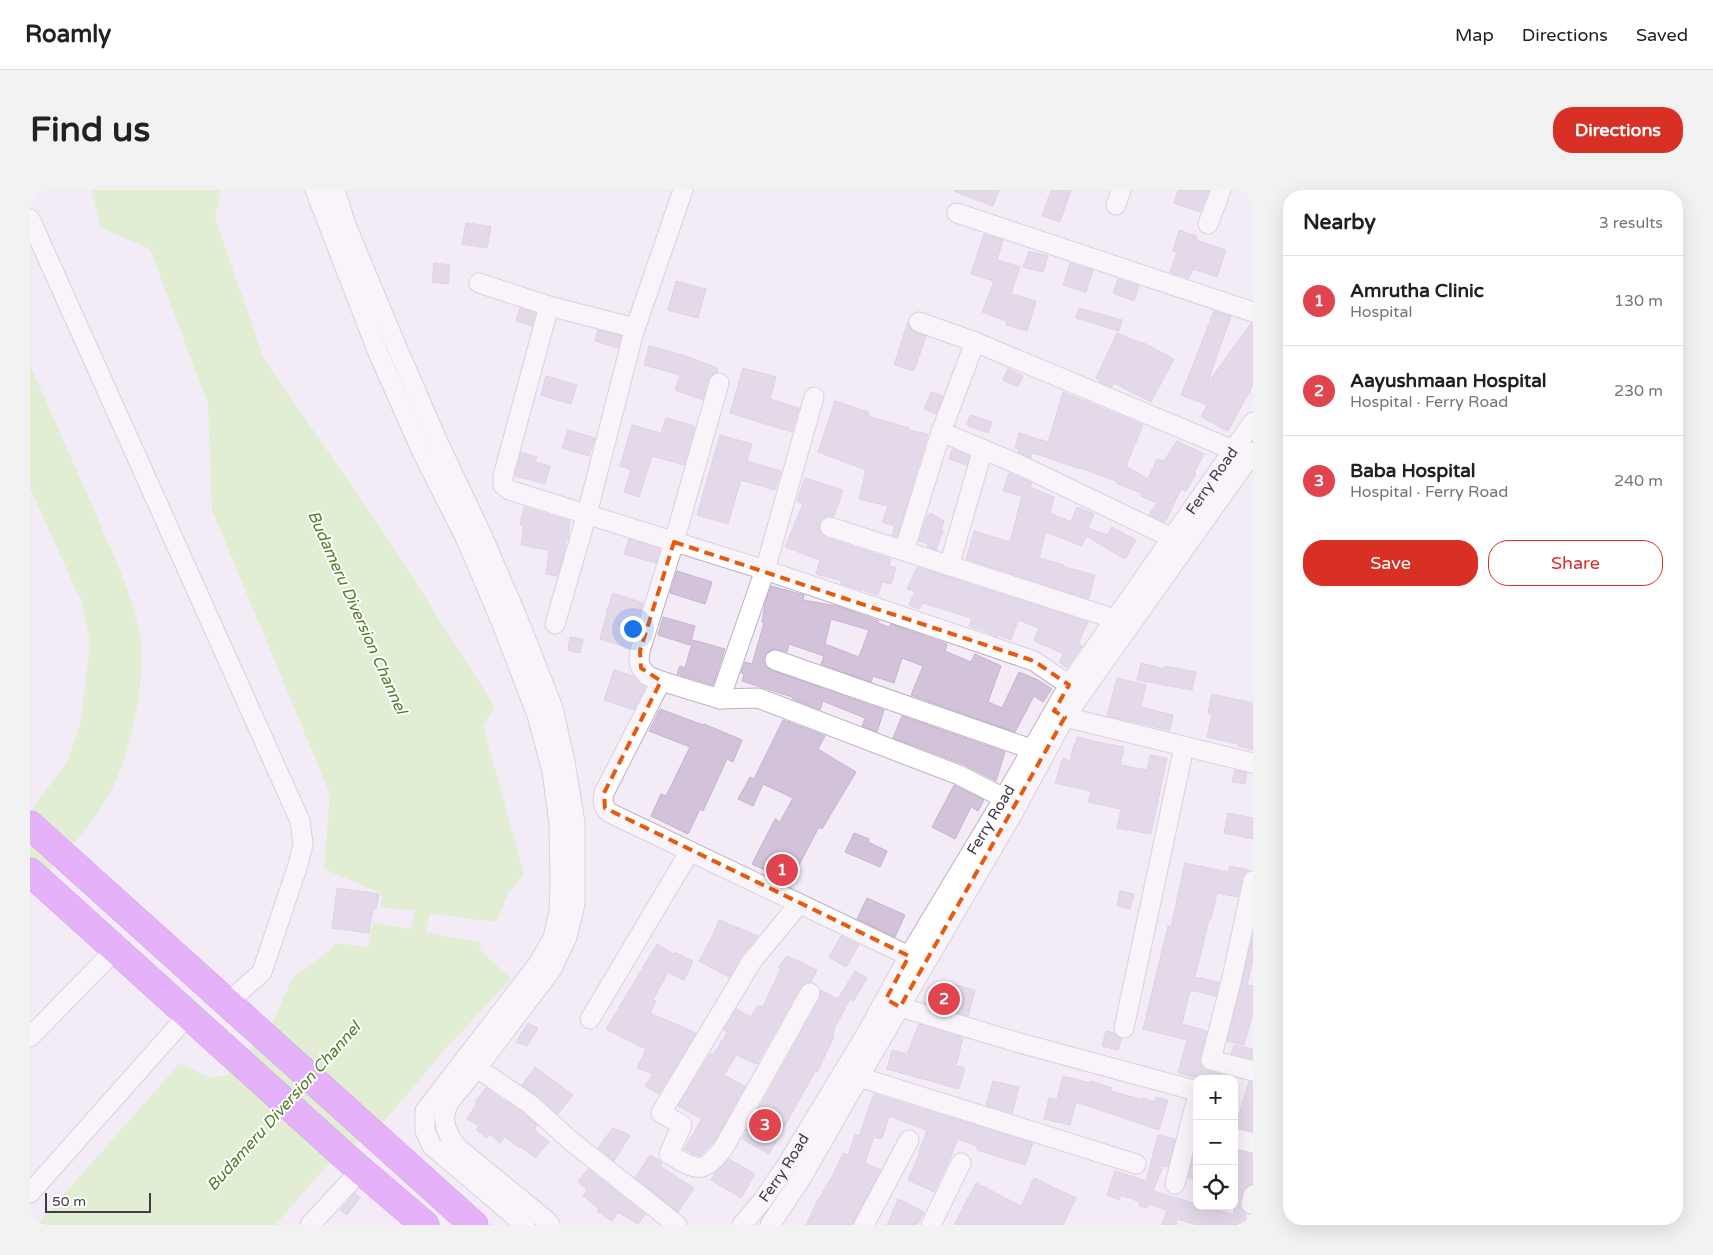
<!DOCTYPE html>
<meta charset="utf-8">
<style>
body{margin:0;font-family:"Varela Round",sans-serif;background:#f2f2f2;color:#202124}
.controls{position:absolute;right:15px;bottom:15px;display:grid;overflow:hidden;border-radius:10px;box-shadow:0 5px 20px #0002}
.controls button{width:45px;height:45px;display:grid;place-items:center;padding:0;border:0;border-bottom:1px solid #e0e0e0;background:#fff;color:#202124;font:25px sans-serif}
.scale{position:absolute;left:15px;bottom:12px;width:106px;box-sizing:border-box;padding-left:5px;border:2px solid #443849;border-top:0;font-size:14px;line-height:18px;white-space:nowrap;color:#443849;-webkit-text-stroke:4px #fff;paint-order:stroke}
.you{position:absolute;left:602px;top:438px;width:18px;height:18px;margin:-12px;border:4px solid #fff;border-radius:50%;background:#1a73e8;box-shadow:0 0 0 8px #1a73e833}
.badge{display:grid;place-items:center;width:32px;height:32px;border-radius:50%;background:#d93025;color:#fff;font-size:16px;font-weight:700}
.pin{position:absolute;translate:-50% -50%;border:2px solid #fff;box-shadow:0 1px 5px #0006}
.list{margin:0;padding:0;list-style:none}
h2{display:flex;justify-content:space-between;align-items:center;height:65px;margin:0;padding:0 20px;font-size:21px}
h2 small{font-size:16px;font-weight:400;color:#757577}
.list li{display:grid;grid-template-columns:32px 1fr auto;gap:15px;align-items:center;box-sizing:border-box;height:90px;padding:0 20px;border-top:1px solid #e0e0e0}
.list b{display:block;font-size:19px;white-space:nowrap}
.list p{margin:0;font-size:16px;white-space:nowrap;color:#757577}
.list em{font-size:16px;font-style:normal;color:#757577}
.actions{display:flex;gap:10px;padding:15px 20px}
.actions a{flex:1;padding:11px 0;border:1px solid #d93025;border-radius:20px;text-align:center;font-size:18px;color:#d93025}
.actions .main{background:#d93025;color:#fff}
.icon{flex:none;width:28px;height:28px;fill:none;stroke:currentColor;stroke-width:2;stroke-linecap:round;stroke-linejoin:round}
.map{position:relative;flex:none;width:1223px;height:1035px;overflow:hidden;border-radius:20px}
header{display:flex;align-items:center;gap:30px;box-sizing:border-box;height:70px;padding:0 25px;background:#fff;border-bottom:1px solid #e0e0e0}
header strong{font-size:24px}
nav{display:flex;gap:28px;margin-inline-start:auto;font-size:18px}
.intro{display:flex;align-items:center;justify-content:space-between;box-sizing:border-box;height:120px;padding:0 30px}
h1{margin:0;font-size:35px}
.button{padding:12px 22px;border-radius:20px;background:#d93025;color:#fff;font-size:18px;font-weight:700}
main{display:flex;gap:30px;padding:0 30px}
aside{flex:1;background:#fff;border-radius:20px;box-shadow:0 5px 20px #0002}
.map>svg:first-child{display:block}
.water{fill:#cff1a8}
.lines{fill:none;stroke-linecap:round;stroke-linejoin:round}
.canal{stroke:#cff1a8;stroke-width:15}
.building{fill:#d2c3da;stroke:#c7b3d2;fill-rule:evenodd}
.minor-casing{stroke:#beb0c4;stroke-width:21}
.highway-casing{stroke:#ab3cdd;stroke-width:29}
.minor{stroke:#fff;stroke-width:19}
.highway{stroke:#d56efd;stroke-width:28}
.marked{fill:none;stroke:#e8590c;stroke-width:4;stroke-dasharray:10 6;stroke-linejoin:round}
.labels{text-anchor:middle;stroke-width:4;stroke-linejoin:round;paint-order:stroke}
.street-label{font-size:15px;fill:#443849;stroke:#fff}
.water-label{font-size:16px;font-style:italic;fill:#537c25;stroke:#fff}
</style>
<header>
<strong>Roamly</strong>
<nav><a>Map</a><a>Directions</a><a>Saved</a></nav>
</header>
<div class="intro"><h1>Find us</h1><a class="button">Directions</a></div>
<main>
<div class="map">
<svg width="1223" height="1035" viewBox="0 0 1223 1035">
<rect width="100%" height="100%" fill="#f3ebf5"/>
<g class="water">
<polygon points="61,0 191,0 185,27 233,167 358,349 465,517 453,535 494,684 479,702 466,732 351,717 352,706 350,703 294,679 300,604 182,320 178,214 120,59 71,38"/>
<path d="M0,175c21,48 43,96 64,145 16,38 35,76 44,116 11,45 -7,132 -31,172 -19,34 -50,64 -77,93v-79l37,-50 14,-40 9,-79 -8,-40 -52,-115z"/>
<polygon points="343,732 452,753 449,758 452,762 481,789 412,863 357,928 296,977 245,1035 7,1035 150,873 179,887 195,886 240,837 263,787 303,758 303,753 338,757"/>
</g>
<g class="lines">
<path class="canal" d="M380,758c10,-15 13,-37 15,-54"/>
</g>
<g class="building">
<polygon points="924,0 969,0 963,16 924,1"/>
<polygon points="1021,0 1041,0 1030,32 1012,26"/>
<polygon points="1148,0 1179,0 1170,22 1144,13"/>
<polygon points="436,33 461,36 457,58 432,54"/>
<polygon points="1149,40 1167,46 1166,50 1196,60 1187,87 1163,79 1159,88 1140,82 1147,62 1143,61"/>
<polygon points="954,44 973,50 967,70 990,77 981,104 1006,111 997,141 976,135 977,131 952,122 964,91 941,84"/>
<polygon points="999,61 1018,66 1013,82 993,77"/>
<polygon points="404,73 420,75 418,94 402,92"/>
<polygon points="1040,73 1063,80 1056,102 1033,95"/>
<polygon points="1088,89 1109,96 1104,111 1083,103"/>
<polygon points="646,91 676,99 668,128 638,120"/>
<polygon points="490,118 505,123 502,136 486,131"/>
<polygon points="1049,118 1092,130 1089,141 1046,128"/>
<polygon points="1184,121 1201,126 1177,194 1221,133 1223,133 1223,195 1198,241 1171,227 1177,215 1151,205"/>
<polygon points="878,132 881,140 896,146 884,181 864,175"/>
<polygon points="568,140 591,146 588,158 565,151"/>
<polygon points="1087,143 1111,153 1112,152 1144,169 1121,212 1084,193 1082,197 1070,192 1070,190 1066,188"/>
<polygon points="619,156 653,165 688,178 687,182 682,185 678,189 673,210 645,200 650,185 614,175"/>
<polygon points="713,178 746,187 740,209 769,218 762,242 700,223"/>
<polygon points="978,179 993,186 988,197 973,190"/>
<polygon points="516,186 547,195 541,214 511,205"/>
<polygon points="901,202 913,206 906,224 894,219"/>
<polygon points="1033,202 1113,235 1096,276 1118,289 1127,269 1134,271 1147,251 1174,264 1164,283 1166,284 1156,301 1151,299 1135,332 1119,325 1127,313 1111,306 1111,303 1086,293 1086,291 1050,278 1050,279 1007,264 1002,263 1001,268 988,262 989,259 985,258 989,243 1018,252"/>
<polygon points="805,211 839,222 838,226 879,238 879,240 898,244 867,347 862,345 865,336 852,332 858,316 829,309 836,280 788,262"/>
<polygon points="940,225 962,232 958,243 937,235"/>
<polygon points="636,228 665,236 654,275 622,266 609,307 594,302 601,280 590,276 602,235 631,243"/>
<polygon points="538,240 565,248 559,266 532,258"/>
<polygon points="690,245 722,254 717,271 751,281 745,300 711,290 698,334 667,325"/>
<polygon points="922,259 939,266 937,275 919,269"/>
<polygon points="491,262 507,267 505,272 520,276 515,294 485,286"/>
<polygon points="979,283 1002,293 1000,297 1024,307 1020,323 1041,332 1047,317 1064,324 1058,338 1077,345 1082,337 1106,350 1095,369 1056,346 1052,356 1016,342 1009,368 1034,375 1034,377 1065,385 1059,409 936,369 944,341 980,352 992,306 973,301"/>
<polygon points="775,288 813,300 804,326 797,326 792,329 790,333 789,340 792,345 797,348 861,369 859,376 866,378 861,394 852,392 848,405 811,394 812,391 786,384 790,370 755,357 773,313 767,311"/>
<polygon points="494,317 540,331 538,350 536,349 534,364 527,386 516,384 519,360 491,355 494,336 490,335"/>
<polygon points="900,323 914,331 911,341 913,341 906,360 897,356 898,354 889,351 897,326 899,326"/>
<polygon points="599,349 630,359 626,373 594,364"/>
<polygon points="887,377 1058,432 1048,453 1052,456 1037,478 1029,472 1034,464 1004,451 1009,438 988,430 981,450 968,445 968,447 939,436 942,428 892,413 889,419 879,415 885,401 877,399"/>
<polygon points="647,381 682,392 675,414 640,403"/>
<path d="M741,396l33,9 -1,5 34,6 42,15 -1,2 11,4 2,-3 56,20 -2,7 26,11 4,-8 26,12 -13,36 14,6 17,-36 19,8 14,9 -9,13 -9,-6 -19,36 -104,-37 12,-29 -21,-8 -8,25 -21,-7 -2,6 -50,-18 3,-8 -35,-12 -2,8 -14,-3 -6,3 -3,5v6l2,4 5,3 113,40 -7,22 -15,-6 3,-8 -42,-17 -3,9 -27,-11 -1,-2 -50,-16 2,-7 -3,-1 4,-11 7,2 12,-41 -2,-1 3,-19zM801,429l38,11 -10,27 -34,-13z"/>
<polygon points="583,403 613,413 599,458 570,449 577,423 576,423"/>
<polygon points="633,427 665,436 660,455 628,445"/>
<polygon points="540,447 553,449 550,463 538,460"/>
<polygon points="663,450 695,459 683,495 647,484 650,476 655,478"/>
<polygon points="1111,473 1135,479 1135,476 1166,482 1162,500 1107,490"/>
<polygon points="584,480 603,486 615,497 604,520 574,510"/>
<polygon points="1087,488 1116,495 1111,517 1143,525 1140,540 1077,526"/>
<polygon points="1182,504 1223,513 1223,560 1208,556 1208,554 1177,547 1182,523 1178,523"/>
<polygon points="630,519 673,535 674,534 712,550 703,572 697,569 673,621 670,619 658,644 621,626 631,604 636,606 660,557 619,541"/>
<polygon points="872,526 975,562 966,591 933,574 863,548"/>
<polygon points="753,530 795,546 788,559 826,582 792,639 789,637 760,692 722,674 745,629 750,632 763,608 733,594 723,616 708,609 720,587 724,589"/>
<polygon points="1047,547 1081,555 1081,554 1094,557 1090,575 1117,580 1120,565 1137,568 1121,644 1087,638 1091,619 1058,612 1061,601 1025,593 1033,568 1040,571 1044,554 1045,555"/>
<polygon points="1205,580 1217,583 1215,594 1202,592"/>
<polygon points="924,595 954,610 948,621 941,617 925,649 902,637"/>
<polygon points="1198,623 1223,628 1223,649 1194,643"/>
<polygon points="824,643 839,649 838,652 857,661 850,677 815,662"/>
<polygon points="1155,673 1198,682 1200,676 1219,680 1215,683 1212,688 1208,707 1187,703 1181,729 1179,729 1165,787 1189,792 1186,806 1160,800 1152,834 1177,841 1170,867 1170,873 1173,878 1178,881 1196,886 1196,889 1170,889 1148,883 1157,850 1113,839 1138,736 1141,737"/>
<polygon points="307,698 349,704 346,719 343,719 339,743 302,738"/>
<polygon points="1090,701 1104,704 1100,719 1087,716"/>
<polygon points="837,708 875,725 865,747 827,729"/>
<polygon points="689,730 728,746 712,765 699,787 669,771 683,745"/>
<polygon points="1223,744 1223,770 1217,795 1223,796 1223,822 1214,855 1197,851"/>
<polygon points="811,746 829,755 816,777 799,767"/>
<polygon points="627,754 644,764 645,762 663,771 654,790 638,782 623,810 626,811 620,823 666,843 629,904 615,896 623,884 607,878 616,859 576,839"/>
<polygon points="757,766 787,780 781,792 775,793 770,798 727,874 706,865 694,885 715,896 685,951 670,966 663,964 654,959 672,929 648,916 680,864 684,864 697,842 694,840 706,819 721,827 728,815 733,817 751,778 748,777"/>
<polygon points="825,781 837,788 823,812 820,809 804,839 803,849 787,882 786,880 739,964 712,949 790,808 790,800 808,809"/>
<polygon points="911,791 945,800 938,826 904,816"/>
<polygon points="498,833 508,838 497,856 486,852"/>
<polygon points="889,834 933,848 926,875 935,878 929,899 857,879 862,860 877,864"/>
<polygon points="1076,841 1084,843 1091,849 1088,860 1072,856"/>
<polygon points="1204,855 1223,859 1223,869 1201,864"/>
<polygon points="505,877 543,905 528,924 507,906 492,895"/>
<polygon points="1033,886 1061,893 1061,891 1082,898 1081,901 1113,910 1113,908 1125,912 1126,907 1138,910 1129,940 1046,912 1040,935 1014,929 1019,908 1027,910"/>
<polygon points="963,891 989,897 982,923 956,915"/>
<polygon points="1219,892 1223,892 1223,941 1205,937"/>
<polygon points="456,898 493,923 507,935 504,940 519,952 505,968 491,957 490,958 475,947 470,953 459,944 457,948 446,940 449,936 437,929 447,913 445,912"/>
<polygon points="844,904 1003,953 995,975 947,960 948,957 928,949 918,973 904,1002 878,990 890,962 889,962 897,940 859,926 852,949 844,947 835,973 851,980 824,1030 823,1035 776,1035 788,1010 803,985 813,963 818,965 825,945 829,946"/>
<polygon points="583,938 600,945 584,971 568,958"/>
<polygon points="1128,945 1145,949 1138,977 1133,976 1123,1001 1167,1014 1167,1016 1174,1016 1204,1025 1204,960 1223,964 1223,994 1214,998 1210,1012 1210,1018 1216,1024 1215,1029 1223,1031 1223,1035 1167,1035 1147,1029 1146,1035 1132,1035 1137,1020 1119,1014 1117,1018 1109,1016 1110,1012 1091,1005 1089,1010 1077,1005 1085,981 1116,991"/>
<polygon points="1166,955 1167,955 1167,990 1158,988"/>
<polygon points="620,965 632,972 630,976 664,998 648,1022 605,988"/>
<polygon points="699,969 725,984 711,1008 681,990 685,983"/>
<polygon points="558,979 615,1024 608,1034 588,1022 582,1031 567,1021 569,1019 553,1006 557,1000 548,992"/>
<polygon points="1004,988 1046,1008 1033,1035 924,1035 946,993 991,1016"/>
<polygon points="325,1003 330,1008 317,1025 310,1020"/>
<polygon points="868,1009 894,1022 887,1035 857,1035"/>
</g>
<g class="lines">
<defs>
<g id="minor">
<polyline points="285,0 349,165 392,262 436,349 472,434 507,525 522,581 529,633 530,693 529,721 523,748 508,774 395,921 395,941 402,956 495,1035"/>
<polyline points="305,0 316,35 368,160 408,252 451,343 488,429 523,518 535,572 545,633 545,714 537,747 522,779 447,878 419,912 414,926 416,938 421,949 429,959 516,1030 520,1035"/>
<polyline points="1086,15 1091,0"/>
<polyline points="927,23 1223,122"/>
<polyline points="0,29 270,631 273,654 268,675 232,782 197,813"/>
<polyline points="1178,34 1191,0"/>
<polyline points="449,93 519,116 473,286 473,295 479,300 735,380 1004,471 1039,495"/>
<polyline points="519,116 605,138"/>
<polyline points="889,132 945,152 1203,260"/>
<polyline points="689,193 644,352 610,461 609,472 611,478 618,486 631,491 690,509 728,508 929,585 974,608"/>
<polyline points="911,242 990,275 1142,348"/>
<polyline points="800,337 1085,429"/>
<polyline points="874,361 911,242 945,152"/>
<polyline points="919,376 953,259"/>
<polyline points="525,434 557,324 603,145 653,0"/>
<polyline points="745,470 1001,559"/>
<path d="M631,491l-57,112c-2,9 -1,14 6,20l299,143"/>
<polyline points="690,509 735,380 784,207"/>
<polyline points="1025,522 1035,527 1223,573"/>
<polyline points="1223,691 1201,792 1181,870 1223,881"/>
<path d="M769,714l-47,57 -91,152 21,12 -13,29c28,17 34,21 55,-7l86,-154"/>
<polyline points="859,811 870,817 986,852 1167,901"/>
<polyline points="560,829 660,661"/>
<polyline points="1094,838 1154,557"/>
<polyline points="0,847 86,759"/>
<polyline points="447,878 500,914 541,951 647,1035"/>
<polyline points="829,887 1106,974"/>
<polyline points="1167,909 1160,935 1167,937"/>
<polyline points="1204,948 1223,953"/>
<polyline points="1145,994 1160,935"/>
<polyline points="0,1003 158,825"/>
<polyline points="1221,1014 1223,1005"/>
<polyline points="280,1035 331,980"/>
<path id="s1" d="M712,1035l20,-24 23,-33 80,-132 44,-80 95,-158 65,-113 184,-263"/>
<polyline points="740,1035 772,987 829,887 982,625 1035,527 1223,262"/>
<polyline points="834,1035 879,950"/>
<polyline points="901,1035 931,973"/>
</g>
<g id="highway">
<polyline points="0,635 444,1035"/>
<polyline points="0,682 319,970 395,1035"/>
</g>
</defs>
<use href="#minor" class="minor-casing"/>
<use href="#highway" class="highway-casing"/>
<use href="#minor" class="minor"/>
<use href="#highway" class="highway"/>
</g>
<path d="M0 0H1223V1035H0ZM644,352l360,119 35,24 -15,26 11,6 -165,290 -14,-8 23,-43 -304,-148 -1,-15 57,-112 -20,-13 -1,-17z" fill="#f3ebf5" fill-opacity=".55" fill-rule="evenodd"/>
<path class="marked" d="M644,352l360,119 35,24 -15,26 11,6 -165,290 -14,-8 23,-43 -304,-148 -1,-15 57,-112 -20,-13 -1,-17z"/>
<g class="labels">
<g class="street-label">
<text dy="5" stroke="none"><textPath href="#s1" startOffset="881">Ferry Road</textPath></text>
<text dy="5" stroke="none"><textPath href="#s1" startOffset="476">Ferry Road</textPath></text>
<text dy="5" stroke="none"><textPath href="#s1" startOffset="71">Ferry Road</textPath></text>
</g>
<g class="water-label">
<text transform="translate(328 422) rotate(66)" y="6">Budameru Diversion Channel</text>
<text transform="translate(253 916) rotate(-48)" y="6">Budameru Diversion Channel</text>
</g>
</g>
</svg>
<div class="controls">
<button>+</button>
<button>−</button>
<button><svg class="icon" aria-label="locate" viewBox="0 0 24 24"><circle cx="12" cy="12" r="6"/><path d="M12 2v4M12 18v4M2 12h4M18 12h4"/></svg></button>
</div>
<div class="scale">50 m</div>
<div class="you"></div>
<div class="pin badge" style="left:752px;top:680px;background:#e0444e">1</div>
<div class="pin badge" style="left:914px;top:809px;background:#e0444e">2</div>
<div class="pin badge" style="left:735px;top:935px;background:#e0444e">3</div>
</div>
<aside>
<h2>Nearby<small>3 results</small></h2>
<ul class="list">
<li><span class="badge" style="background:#e0444e">1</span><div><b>Amrutha Clinic</b><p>Hospital</p></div><em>130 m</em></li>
<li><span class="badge" style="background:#e0444e">2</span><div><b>Aayushmaan Hospital</b><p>Hospital · Ferry Road</p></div><em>230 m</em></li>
<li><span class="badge" style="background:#e0444e">3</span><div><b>Baba Hospital</b><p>Hospital · Ferry Road</p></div><em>240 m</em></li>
</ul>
<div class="actions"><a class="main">Save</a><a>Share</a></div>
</aside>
</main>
